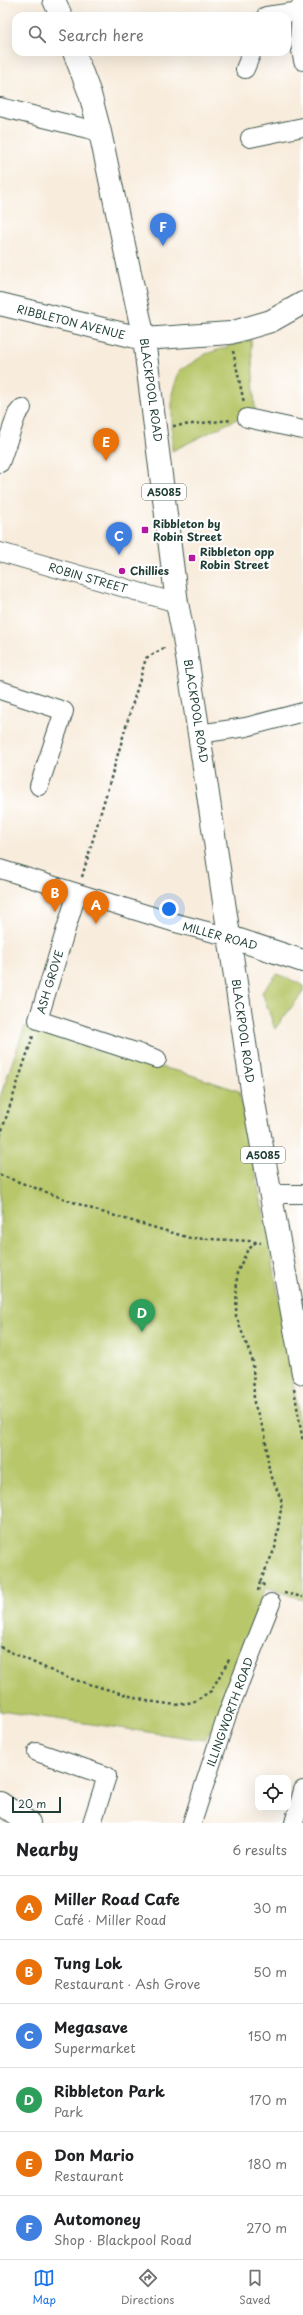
<!DOCTYPE html>
<meta charset="utf-8">
<style>
body{margin:0;font-family:"Playpen Sans",sans-serif;background:#f6f6f6;color:#202124}
.controls{position:absolute;right:12px;bottom:12px;display:grid;overflow:hidden;border-radius:8px;box-shadow:0 4px 16px #0002}
.controls button{width:36px;height:36px;display:grid;place-items:center;padding:0;border:0;border-bottom:1px solid #e0e0e0;background:#fff;color:#202124;font:20px sans-serif}
.scale{position:absolute;left:12px;bottom:10px;width:49px;box-sizing:border-box;padding-left:4px;border:2px solid #1f3d34;border-top:0;font-size:11px;line-height:14px;white-space:nowrap;color:#1f3d34;-webkit-text-stroke:3px #fff;paint-order:stroke}
.you{position:absolute;left:169px;top:909px;width:14px;height:14px;margin:-10px;border:3px solid #fff;border-radius:50%;background:#1a73e8;box-shadow:0 0 0 6px #1a73e833}
.badge{display:grid;place-items:center;width:26px;height:26px;border-radius:50%;background:#1a73e8;color:#fff;font-size:13px;font-weight:700}
.pin{position:absolute;translate:-50% -33px;filter:drop-shadow(0 1px 2px #0008)}
.pin::after{content:'';position:absolute;top:21px;width:14px;height:12px;background:inherit;clip-path:polygon(0 0,100% 0,50% 100%)}
.list{margin:0;padding:0;list-style:none}
h2{display:flex;justify-content:space-between;align-items:center;height:52px;margin:0;padding:0 16px;font-size:17px}
h2 small{font-size:13px;font-weight:400;color:#757577}
.list li{display:grid;grid-template-columns:26px 1fr auto;gap:12px;align-items:center;box-sizing:border-box;height:64px;padding:0 16px;border-top:1px solid #e0e0e0}
.list b{display:block;font-size:15px;white-space:nowrap}
.list p{margin:0;font-size:13px;white-space:nowrap;color:#757577}
.list em{font-size:13px;font-style:normal;color:#757577}
.icon{flex:none;width:22px;height:22px;fill:none;stroke:currentColor;stroke-width:2;stroke-linecap:round;stroke-linejoin:round}
.map{position:relative;flex:none;width:303px;height:1823px;overflow:hidden}
.search{position:absolute;background:#fff;box-shadow:0 4px 16px #0002;left:12px;right:12px;top:12px;height:44px;display:flex;align-items:center;gap:10px;box-sizing:border-box;padding:0 14px;border-radius:12px;color:#757577;font-size:15px}
.sheet{height:436px;background:#fff}
nav{display:flex;justify-content:space-around;align-items:center;box-sizing:border-box;height:56px;border-top:1px solid #e0e0e0;background:#fff;font-size:11px;color:#757577}
nav a{display:grid;justify-items:center;gap:2px}
nav .on{color:#1a73e8}
.map>svg:first-child{display:block}
.green{fill:#b8c76a;stroke:#6c824f}
.lines{fill:none;stroke-linecap:round;stroke-linejoin:round}
.street-casing{stroke:#40574d;stroke-width:20}
.secondary-casing{stroke:#40574d;stroke-width:24}
.highway-casing{stroke:#40574d;stroke-width:24}
.path{stroke:#40574d;stroke-width:2.5;stroke-dasharray:3 3;stroke-linecap:butt}
.street{stroke:#fff;stroke-width:18}
.secondary{stroke:#fff;stroke-width:22}
.highway{stroke:#fff;stroke-width:22}
.poi-dot{fill:#b5179e;stroke:#fff;stroke-width:1.5}
.labels{text-anchor:middle;stroke-width:4;stroke-linejoin:round;paint-order:stroke}
.shield{fill:#fff;stroke:#627771;stroke-width:1}
.shield-label{font-size:10px;font-weight:bold;fill:#1f3d34}
.street-label{font-size:11px;fill:#1f3d34;stroke:#fff}
.poi-label{font-size:11px;font-weight:bold;fill:#1f3d34;stroke:#fff;text-anchor:start}
</style>
<div class="map">
<svg width="303" height="1823" viewBox="0 0 303 1823">
<rect width="100%" height="100%" fill="#fff"/>
<filter id="ink" filterUnits="userSpaceOnUse"><feTurbulence type="fractalNoise" baseFrequency=".025" numOctaves="2"/><feDisplacementMap in="SourceGraphic" scale="8" xChannelSelector="R" yChannelSelector="G"/><feConvolveMatrix kernelMatrix="1 2 1 2 8 2 1 2 1" color-interpolation-filters="sRGB"/></filter>
<filter id="wash" filterUnits="userSpaceOnUse"><feTurbulence type="fractalNoise" baseFrequency=".012" numOctaves="4" result="noise"/><feDisplacementMap in="SourceGraphic" scale="16" xChannelSelector="R" yChannelSelector="G"/><feGaussianBlur stdDeviation="0.9" result="paint"/><feColorMatrix in="noise" values="0 0 0 0 0 0 0 0 0 0 0 0 0 0 0 0 0 1.4 0 .05"/><feComposite in="paint" operator="in"/></filter>
<g filter="url(#wash)">
<rect width="100%" height="100%" fill="#f8ecdc"/>
<g class="green">
<polygon points="251,339 255,410 172,451 172,394 179,371 206,354"/>
<polygon points="277,974 303,985 303,992 275,1029 262,992"/>
<polygon points="25,1026 120,1058 182,1072 239,1091 270,1245 303,1442 303,1600 266,1587 221,1716 204,1740 0,1711 0,1097"/>
</g>
</g>
<g filter="url(#ink)">
<g class="lines">
<defs>
<g id="street">
<polyline points="302,0 299,39 303,61"/>
<polyline points="266,16 301,11"/>
<polyline points="245,69 252,52"/>
<polyline points="0,107 100,132"/>
<polyline points="250,138 303,127"/>
<polyline points="247,418 303,430"/>
<polyline points="0,463 17,414 22,408"/>
<polyline points="0,552 177,603"/>
<polyline points="0,690 64,711 39,786"/>
<polyline points="199,734 246,727 303,712"/>
<polyline points="0,869 172,922 230,937"/>
<polyline points="77,893 38,1020 157,1059"/>
<polyline points="270,1194 303,1194"/>
<polyline points="37,1752 107,1776 92,1823"/>
<polyline points="192,1823 228,1712 271,1603"/>
<polyline points="294,1823 303,1790"/>
</g>
<g id="secondary">
<polyline points="0,304 144,339 230,333 271,321 303,303"/>
<polyline points="230,937 303,961"/>
</g>
<g id="highway">
<polyline points="54,0 61,16"/>
<polyline points="74,52 90,94 100,132 144,339 177,603 184,638 199,734 253,1097 303,1373"/>
<polyline points="0,1803 29,1823"/>
</g>
</defs>
<use href="#street" class="street-casing"/>
<use href="#secondary" class="secondary-casing"/>
<use href="#highway" class="highway-casing"/>
<g class="path">
<polyline points="233,351 244,403"/>
<polyline points="173,426 231,420"/>
<polyline points="82,877 146,658 166,647"/>
<polyline points="0,1136 33,1036"/>
<polyline points="0,1175 95,1210 190,1238 250,1241 261,1243"/>
<polyline points="256,1242 247,1251 237,1273 236,1316 253,1362 254,1403 265,1434 269,1470 282,1502 275,1548 260,1582"/>
<polyline points="294,1389 303,1442"/>
<polyline points="258,1591 260,1582 266,1587"/>
<polyline points="284,1593 303,1597"/>
<polyline points="0,1647 65,1677 147,1701 176,1705 193,1702 211,1691 230,1658"/>
</g>
<use href="#street" class="street"/>
<use href="#secondary" class="secondary"/>
<use href="#highway" class="highway"/>
</g>
</g>
<g class="poi-dot">
<rect x="141" y="526" width="8" height="8" rx="2"/>
<rect x="188" y="554" width="8" height="8" rx="2"/>
<circle cx="122" cy="571" r="4"/>
</g>
<g class="labels">
<g class="shield">
<rect x="142" y="484" width="44" height="16" rx="3"/>
<rect x="241" y="1147" width="44" height="16" rx="3"/>
</g>
<g class="shield-label">
<text x="164" y="496">A5085</text>
<text x="263" y="1159">A5085</text>
</g>
<g class="street-label">
<text transform="translate(71 322) rotate(14)" y="4">RIBBLETON AVENUE</text>
<text transform="translate(151 390) rotate(82)" y="4">BLACKPOOL ROAD</text>
<text transform="translate(88 578) rotate(16)" y="4">ROBIN STREET</text>
<text transform="translate(196 711) rotate(81)" y="4">BLACKPOOL ROAD</text>
<text transform="translate(220 936) rotate(15)" y="4">MILLER ROAD</text>
<text transform="translate(50 982) rotate(-73)" y="4">ASH GROVE</text>
<text transform="translate(243 1031) rotate(82)" y="4">BLACKPOOL ROAD</text>
<text transform="translate(230 1712) rotate(-70)" y="4">ILLINGWORTH ROAD</text>
</g>
<g class="poi-label">
<text x="153" y="528">Ribbleton by<tspan x="153" dy="13">Robin Street</tspan></text>
<text x="200" y="556">Ribbleton opp<tspan x="200" dy="13">Robin Street</tspan></text>
<text x="130" y="575">Chillies</text>
</g>
</g>
</svg>
<div class="controls">
<button><svg class="icon" aria-label="locate" viewBox="0 0 24 24"><circle cx="12" cy="12" r="6"/><path d="M12 2v4M12 18v4M2 12h4M18 12h4"/></svg></button>
</div>
<div class="scale">20 m</div>
<div class="you"></div>
<div class="pin badge" style="left:96px;top:924px;background:#e8710a">A</div>
<div class="pin badge" style="left:55px;top:912px;background:#e8710a">B</div>
<div class="pin badge" style="left:119px;top:555px;background:#3f7fe0">C</div>
<div class="pin badge" style="left:142px;top:1332px;background:#2e9e5b">D</div>
<div class="pin badge" style="left:106px;top:461px;background:#e8710a">E</div>
<div class="pin badge" style="left:163px;top:246px;background:#3f7fe0">F</div>
<div class="search"><svg class="icon" aria-label="search" viewBox="0 0 24 24"><circle cx="10" cy="10" r="6"/><path d="M15 15l6 6"/></svg>Search here</div>
</div>
<section class="sheet">
<h2>Nearby<small>6 results</small></h2>
<ul class="list">
<li><span class="badge" style="background:#e8710a">A</span><div><b>Miller Road Cafe</b><p>Café · Miller Road</p></div><em>30 m</em></li>
<li><span class="badge" style="background:#e8710a">B</span><div><b>Tung Lok</b><p>Restaurant · Ash Grove</p></div><em>50 m</em></li>
<li><span class="badge" style="background:#3f7fe0">C</span><div><b>Megasave</b><p>Supermarket</p></div><em>150 m</em></li>
<li><span class="badge" style="background:#2e9e5b">D</span><div><b>Ribbleton Park</b><p>Park</p></div><em>170 m</em></li>
<li><span class="badge" style="background:#e8710a">E</span><div><b>Don Mario</b><p>Restaurant</p></div><em>180 m</em></li>
<li><span class="badge" style="background:#3f7fe0">F</span><div><b>Automoney</b><p>Shop · Blackpool Road</p></div><em>270 m</em></li>
</ul>
</section>
<nav>
<a class="on"><svg class="icon" aria-label="map" viewBox="0 0 24 24"><path d="M3 6l6-2 6 2 6-2v14l-6 2-6-2-6 2zM9 4v14M15 6v14"/></svg>Map</a>
<a><svg class="icon" aria-label="directions" viewBox="0 0 24 24"><path d="M12 3l9 9-9 9-9-9zM9 14v-3h6M13 9l2 2-2 2"/></svg>Directions</a>
<a><svg class="icon" aria-label="saved" viewBox="0 0 24 24"><path d="M7 4h10v16l-5-4-5 4z"/></svg>Saved</a>
</nav>
